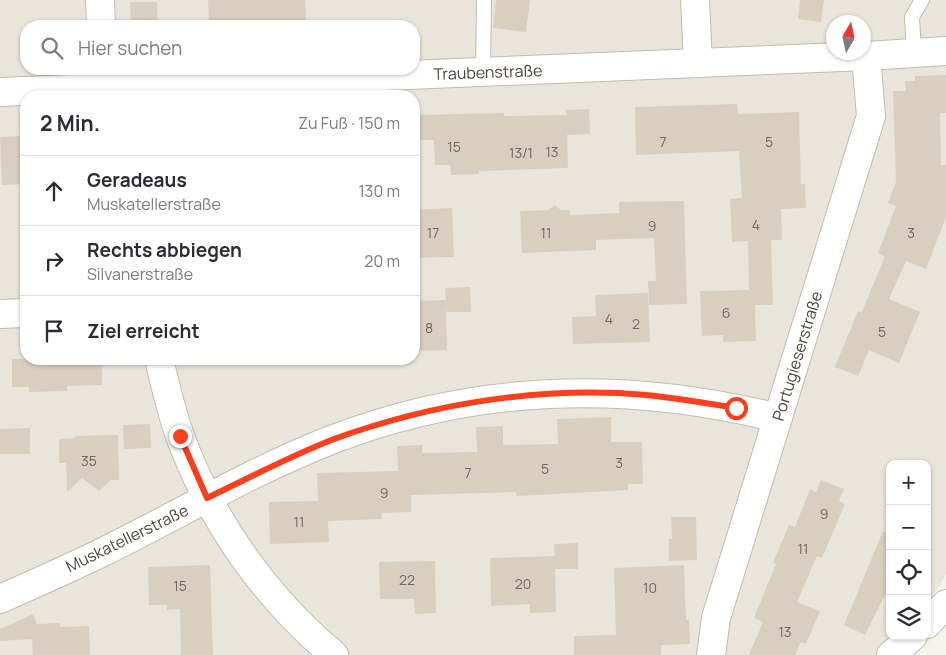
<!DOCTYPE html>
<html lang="de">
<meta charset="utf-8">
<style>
body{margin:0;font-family:Manrope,sans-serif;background:#f7f7f7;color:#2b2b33}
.controls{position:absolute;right:15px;bottom:15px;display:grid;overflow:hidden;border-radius:10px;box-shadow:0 1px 4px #0004}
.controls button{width:45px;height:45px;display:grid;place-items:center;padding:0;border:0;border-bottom:1px solid #e1e1e2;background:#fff;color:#2b2b33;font:25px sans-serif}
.compass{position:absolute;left:826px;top:15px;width:45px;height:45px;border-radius:50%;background:#fff;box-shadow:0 1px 4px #0004;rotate:9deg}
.stop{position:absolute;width:15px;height:15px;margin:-11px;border:4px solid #fc3f1d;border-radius:50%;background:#fff}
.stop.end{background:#fc3f1d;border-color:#fff;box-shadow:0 1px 5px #0008}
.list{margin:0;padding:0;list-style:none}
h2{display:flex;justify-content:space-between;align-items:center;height:65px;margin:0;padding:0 20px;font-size:21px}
h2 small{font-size:16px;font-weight:400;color:#7c7c81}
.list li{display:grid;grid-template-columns:32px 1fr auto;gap:15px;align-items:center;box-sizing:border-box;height:70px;padding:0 20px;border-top:1px solid #e1e1e2}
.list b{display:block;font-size:19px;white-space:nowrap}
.list p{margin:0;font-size:16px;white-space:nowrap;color:#7c7c81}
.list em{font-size:16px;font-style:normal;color:#7c7c81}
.icon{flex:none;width:28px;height:28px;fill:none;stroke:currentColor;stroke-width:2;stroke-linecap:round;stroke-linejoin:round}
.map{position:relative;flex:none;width:946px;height:655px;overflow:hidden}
.search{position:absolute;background:#fff;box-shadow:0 1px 4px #0004;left:20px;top:20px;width:400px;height:55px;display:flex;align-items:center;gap:12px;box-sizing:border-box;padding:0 18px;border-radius:20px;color:#7c7c81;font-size:19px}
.panel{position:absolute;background:#fff;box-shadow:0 1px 4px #0004;left:20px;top:90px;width:400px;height:275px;border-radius:20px}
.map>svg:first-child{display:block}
.residential{fill:#eae5da;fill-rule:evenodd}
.building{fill:#d8cfc1}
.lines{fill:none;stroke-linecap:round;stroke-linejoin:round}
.lane-casing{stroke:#c2bbae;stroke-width:16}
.street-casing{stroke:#c2bbae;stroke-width:30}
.lane{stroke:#fff;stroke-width:14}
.street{stroke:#fff;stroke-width:28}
.route{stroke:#fc3f1d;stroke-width:6}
.labels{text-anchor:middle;stroke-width:4;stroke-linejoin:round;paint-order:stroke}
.number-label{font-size:14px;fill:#6e675b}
.street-label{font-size:16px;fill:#4b4439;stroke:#fff}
</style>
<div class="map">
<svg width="946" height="655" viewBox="0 0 946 655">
<rect width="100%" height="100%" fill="#f6f3ec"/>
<path class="residential" d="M0,0h946v575l-19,28v-139h-37v172h22l-3,19h-909zM834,22h30v30h-30zM26,26h388v43h-388zM26,96h388v263h-388z"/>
<g class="building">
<polygon points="208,0 305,0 306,20 230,23 230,26 209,26"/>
<polygon points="496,0 530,0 526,32 493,28"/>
<polygon points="800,0 824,0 821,22 798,19"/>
<polygon points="130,2 157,2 158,26 131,26"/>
<polygon points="946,75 946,113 940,113 941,165 946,165 946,217 926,269 906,261 889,299 920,312 899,363 869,350 858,376 835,367 858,311 862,312 885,256 878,253 896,206 888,203 896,182 893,91 906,91 905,81 915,81 915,76"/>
<polygon points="737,104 738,114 799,112 801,184 805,184 806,208 781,209 782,240 771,240 773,305 755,305 756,341 723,342 723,335 702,336 700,291 749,290 748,241 732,242 730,199 742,198 739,151 636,155 635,107"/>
<polygon points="589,109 590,134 567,135 568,168 479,171 479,174 451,175 450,165 435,165 434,140 416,140 415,115 504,113 504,116 567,115 566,110"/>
<polygon points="26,136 26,184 2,185 0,137"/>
<polygon points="684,201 687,304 649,305 648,281 656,281 654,238 596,240 596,250 522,253 520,211 549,210 554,205 561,210 570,210 570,215 619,213 619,202"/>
<polygon points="452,208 454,257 414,258 414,210"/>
<polygon points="470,287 471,312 447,312 446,308 447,350 414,351 414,301 446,300 445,288"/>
<polygon points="648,293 650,342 573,344 572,317 596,316 595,295"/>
<polygon points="12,359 102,359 102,385 67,386 67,391 29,392 29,387 12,387"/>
<polygon points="611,417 611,442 642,442 643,484 628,484 628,490 517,496 516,492 411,495 411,512 381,513 382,519 328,521 329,542 270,544 269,502 318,501 317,473 398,471 397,446 422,445 422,453 477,452 476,427 503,426 503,445 558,444 557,419"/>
<polygon points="150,424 151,448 124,449 123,425"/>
<polygon points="30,428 30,454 0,454 0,429"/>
<polygon points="118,435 119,480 111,480 99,491 82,478 67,492 66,463 59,463 59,439 75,438 75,436"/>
<polygon points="821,480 844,489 839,501 845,504 822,558 817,556 797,602 820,611 806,644 801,642 795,655 749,655 763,622 754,618 776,564 773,563 789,525 795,527 810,489 816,492"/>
<polygon points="671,517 696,517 697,560 669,561 669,539 672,539"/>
<polygon points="883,531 890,534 890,592 887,591 865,635 844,625"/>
<polygon points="578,543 578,569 555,569 555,559 556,612 530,613 530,604 491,606 490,558 555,556 554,544"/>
<polygon points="435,561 436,613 415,614 414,599 380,599 379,562"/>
<polygon points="210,565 213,655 181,655 180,609 167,610 167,605 149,605 148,567"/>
<polygon points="684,565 686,620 689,620 690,644 661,645 661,655 574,655 574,636 616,635 614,568"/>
<polygon points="33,614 37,624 60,623 60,627 89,626 90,655 33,655 32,639 0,641 0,629"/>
</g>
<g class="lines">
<defs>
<g id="lane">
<polyline points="914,53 912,17 922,0"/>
<polyline points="483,72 484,0"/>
</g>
<g id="street">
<polyline points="100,0 101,26"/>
<polyline points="695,0 698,63"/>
<polyline points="0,92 866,56 946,51"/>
<polyline points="0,314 26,313"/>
<path d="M159,359c6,26 12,52 21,77 31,85 85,161 154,219"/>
<path d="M0,599c34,-15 68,-30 101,-46 77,-38 151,-82 230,-113 145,-56 297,-59 447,-22"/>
<polyline points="927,624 946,604"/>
<polyline points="711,655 716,618 871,116 866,56"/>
<polyline points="891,655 913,636"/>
</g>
</defs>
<use href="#lane" class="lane-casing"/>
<use href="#street" class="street-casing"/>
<use href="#lane" class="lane"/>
<use href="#street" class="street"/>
</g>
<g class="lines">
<path class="route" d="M180,436l27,62c42,-20 83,-42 127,-59 99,-36 207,-53 312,-44 30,3 60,8 90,13"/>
</g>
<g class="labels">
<g class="number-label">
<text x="663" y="147">7</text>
<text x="769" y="147">5</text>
<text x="454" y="152">15</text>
<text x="552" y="157">13</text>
<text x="521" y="158">13/1</text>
<text x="756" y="230">4</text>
<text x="652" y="231">9</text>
<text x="433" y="238">17</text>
<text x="546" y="238">11</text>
<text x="911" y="238">3</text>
<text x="726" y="318">6</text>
<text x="609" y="324">4</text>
<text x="636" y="329">2</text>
<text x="429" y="333">8</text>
<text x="882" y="337">5</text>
<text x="89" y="466">35</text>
<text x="619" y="468">3</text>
<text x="545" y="474">5</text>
<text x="468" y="478">7</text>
<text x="384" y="498">9</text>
<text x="824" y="519">9</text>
<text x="299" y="527">11</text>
<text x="803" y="554">11</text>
<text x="407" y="585">22</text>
<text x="523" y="589">20</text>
<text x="180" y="591">15</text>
<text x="650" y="593">10</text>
<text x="785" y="637">13</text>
</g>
<g class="street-label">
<text transform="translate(488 72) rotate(-2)" y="6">Traubenstraße</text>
<text transform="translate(797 356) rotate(-73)" y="6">Portugieserstraße</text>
<text transform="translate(127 538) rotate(-26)" y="6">Muskatellerstraße</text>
</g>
</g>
</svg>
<div class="controls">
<button>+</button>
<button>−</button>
<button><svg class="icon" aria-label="locate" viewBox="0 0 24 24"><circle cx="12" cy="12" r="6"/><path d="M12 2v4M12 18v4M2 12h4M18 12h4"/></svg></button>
<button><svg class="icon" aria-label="layers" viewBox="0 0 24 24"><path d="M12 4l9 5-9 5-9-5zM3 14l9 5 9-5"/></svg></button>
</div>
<svg class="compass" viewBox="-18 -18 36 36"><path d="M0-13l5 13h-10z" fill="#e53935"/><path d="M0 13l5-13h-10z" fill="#7c7c81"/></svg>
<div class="stop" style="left:736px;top:408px"></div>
<div class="stop end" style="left:180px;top:436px"></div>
<div class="search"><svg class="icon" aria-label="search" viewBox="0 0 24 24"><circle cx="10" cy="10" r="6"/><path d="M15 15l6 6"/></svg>Hier suchen</div>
<section class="panel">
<h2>2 Min.<small>Zu Fuß · 150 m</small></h2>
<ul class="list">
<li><svg class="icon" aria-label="ahead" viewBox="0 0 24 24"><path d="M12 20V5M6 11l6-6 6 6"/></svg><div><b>Geradeaus</b><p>Muskatellerstraße</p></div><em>130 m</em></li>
<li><svg class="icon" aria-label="right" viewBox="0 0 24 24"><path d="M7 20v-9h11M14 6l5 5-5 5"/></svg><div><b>Rechts abbiegen</b><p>Silvanerstraße</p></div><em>20 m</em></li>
<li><svg class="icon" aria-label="arrive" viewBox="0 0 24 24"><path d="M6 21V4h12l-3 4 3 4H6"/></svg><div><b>Ziel erreicht</b></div></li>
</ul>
</section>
</div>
